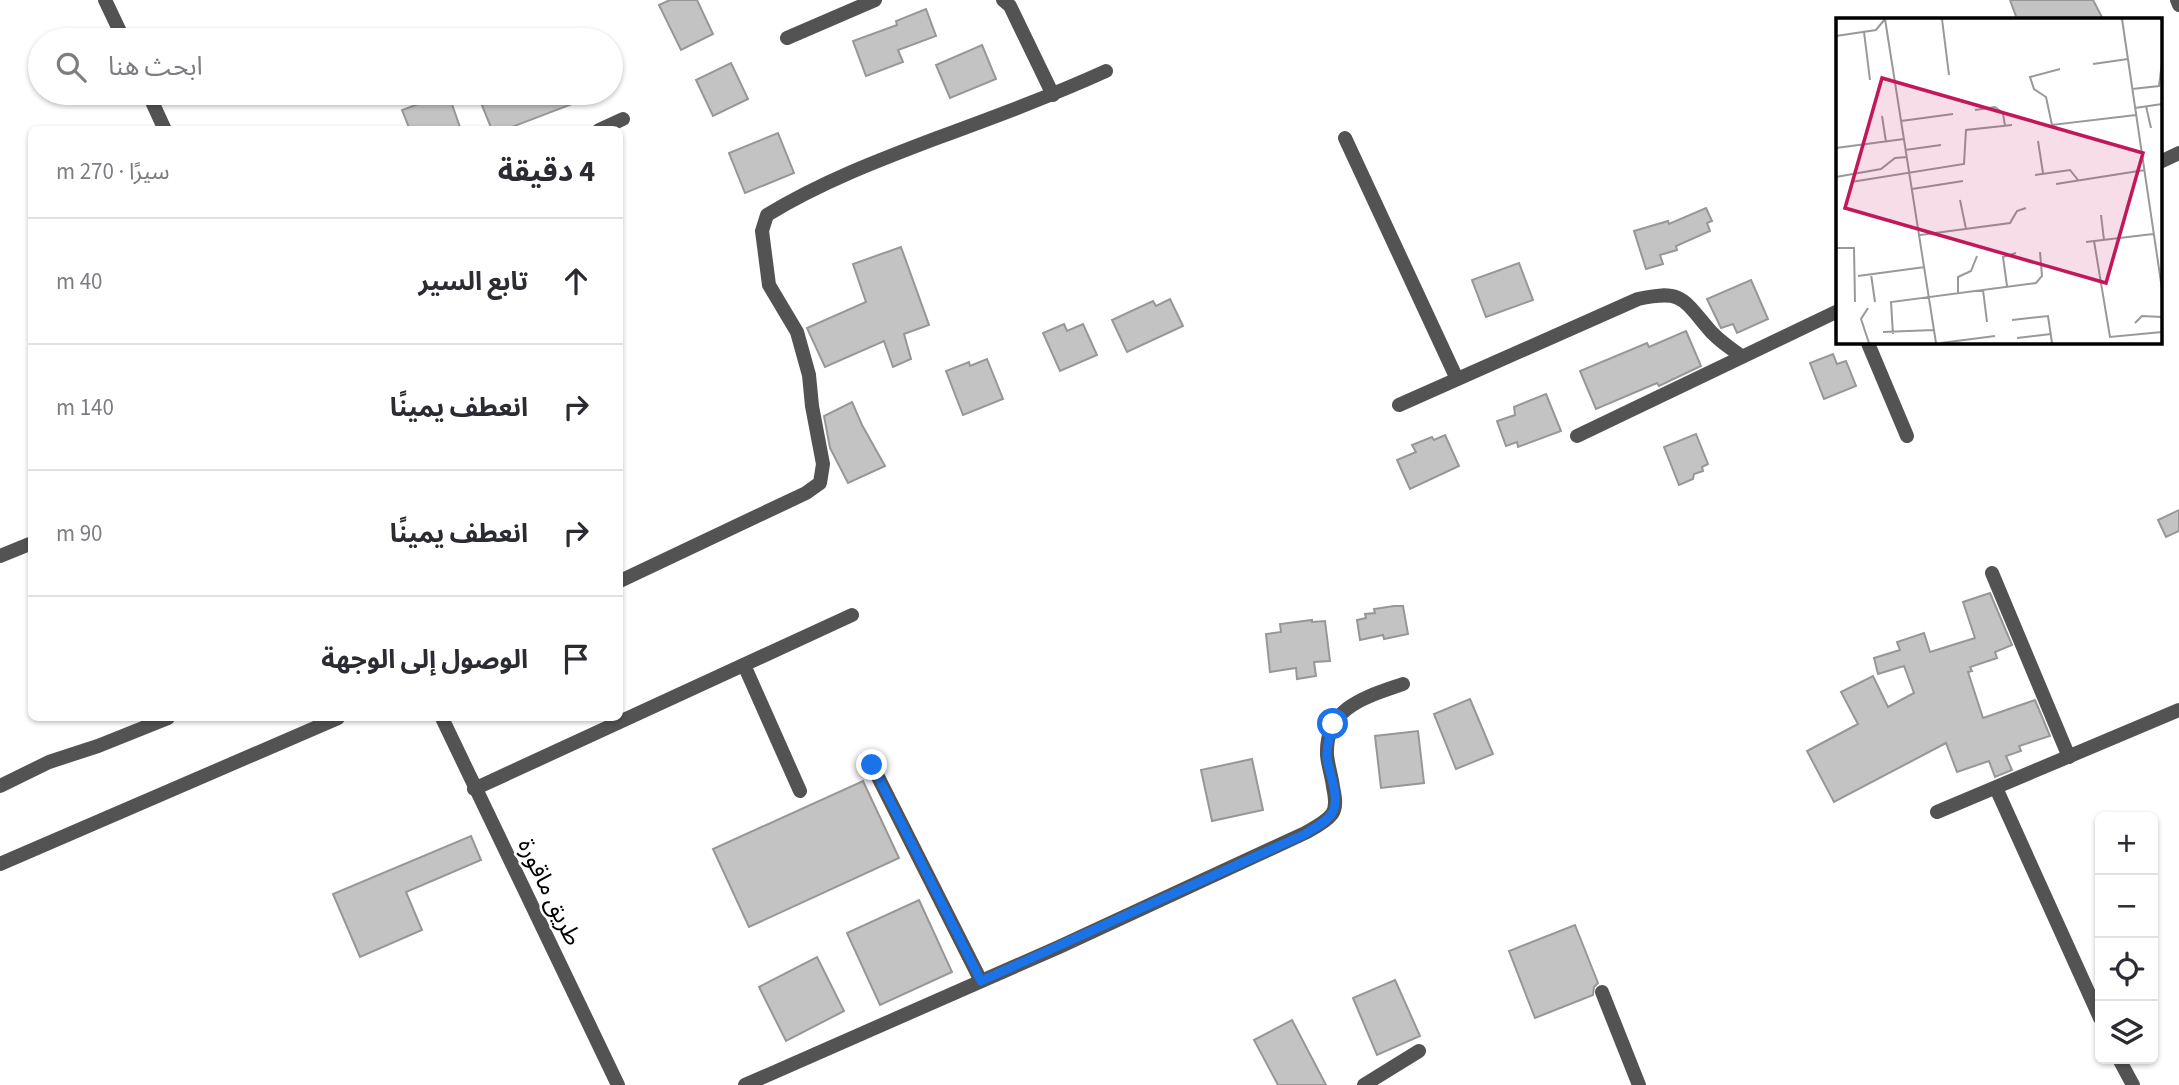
<!DOCTYPE html>
<html lang="ar">
<meta charset="utf-8">
<style>
body{margin:0;font-family:"Source Sans 3","Noto Sans Arabic",sans-serif;background:#f7f7f7;color:#2b2b33;direction:rtl}
.controls{position:absolute;right:21px;bottom:21px;display:grid;overflow:hidden;border-radius:10px;box-shadow:0 2px 5px #0004}
.controls button{width:63px;height:63px;display:grid;place-items:center;padding:0;border:0;border-bottom:2px solid #e1e1e2;background:#fff;color:#2b2b33;font:35px sans-serif}
.stop{position:absolute;width:21px;height:21px;margin:-16px;border:5px solid #1a73e8;border-radius:50%;background:#fff}
.stop.end{background:#1a73e8;border-color:#fff;box-shadow:0 2px 7px #0008}
.list{margin:0;padding:0;list-style:none}
h2{display:flex;justify-content:space-between;align-items:center;height:91px;margin:0;padding:0 28px;font-size:30px}
h2 small{font-size:23px;font-weight:400;color:#7c7c81}
.list li{display:grid;grid-template-columns:46px 1fr auto;gap:21px;align-items:center;box-sizing:border-box;height:126px;padding:0 28px;border-top:2px solid #e1e1e2}
.list b{display:block;font-size:26px;white-space:nowrap}
.list em{font-size:23px;font-style:normal;color:#7c7c81}
.icon{flex:none;width:38px;height:38px;fill:none;stroke:currentColor;stroke-width:2;stroke-linecap:round;stroke-linejoin:round}
.map{position:relative;flex:none;width:2179px;height:1085px;overflow:hidden;direction:ltr}
.search{position:absolute;background:#fff;box-shadow:0 2px 5px #0004;left:28px;top:28px;width:595px;height:77px;display:flex;align-items:center;gap:18px;box-sizing:border-box;padding:0 24px;border-radius:38px;color:#7c7c81;font-size:26px}
.panel{position:absolute;background:#fff;box-shadow:0 2px 5px #0004;left:28px;top:126px;width:595px;height:595px;border-radius:10px;direction:rtl}
.map>svg:first-child{display:block}
.building{fill:#c3c3c3;stroke:#979797;stroke-width:2}
.lines{fill:none;stroke-linecap:round;stroke-linejoin:round}
.minor{stroke:#535353;stroke-width:14}
.tertiary{stroke:#535353;stroke-width:14}
.route{stroke:#1a73e8;stroke-width:9}
.labels{text-anchor:middle;stroke-width:5;stroke-linejoin:round;paint-order:stroke}
.street-label{font-size:24px;fill:#000;stroke:#fff}
.inset-road{fill:none;stroke:#999;stroke-width:2}
.view{fill:#c2185b;fill-opacity:0.15;stroke:#c2185b;stroke-width:3.5}
.inset-edge{fill:none;stroke:#000;stroke-width:3.5}
</style>
<div class="map">
<svg width="2179" height="1085" viewBox="0 0 2179 1085">
<rect width="100%" height="100%" fill="#fff"/>
<g class="building">
<polygon points="670,0 697,0 713,34 681,50 659,5"/>
<polygon points="2010,0 2093,0 2103,19 2017,19"/>
<polygon points="926,9 936,36 898,50 903,62 866,76 853,41 897,25 896,21"/>
<polygon points="982,45 996,79 950,98 936,65"/>
<polygon points="731,63 748,99 713,116 696,80"/>
<polygon points="448,93 461,130 410,130 402,110"/>
<polygon points="477,93 598,93 598,94 504,130 492,130"/>
<polygon points="778,133 794,173 745,193 729,153"/>
<polygon points="1706,208 1712,221 1707,223 1710,231 1676,246 1677,250 1660,255 1663,264 1646,269 1634,231 1668,221 1669,224"/>
<polygon points="901,247 929,325 904,334 911,359 893,367 884,341 825,367 807,328 866,302 853,264"/>
<polygon points="1519,263 1533,300 1486,317 1472,280"/>
<polygon points="1751,280 1768,319 1737,333 1733,324 1721,328 1707,299"/>
<polygon points="1170,299 1183,326 1127,352 1112,320 1153,301 1156,306"/>
<polygon points="1064,324 1067,331 1083,324 1097,355 1060,371 1043,333"/>
<polygon points="1686,331 1701,366 1659,386 1657,383 1596,409 1580,371 1647,343 1649,347"/>
<polygon points="1833,354 1837,364 1846,361 1856,386 1824,399 1810,363"/>
<polygon points="987,359 1003,399 963,415 946,371 969,362 970,366"/>
<polygon points="1546,394 1561,431 1518,447 1517,442 1506,446 1497,421 1515,415 1514,407"/>
<polygon points="852,402 862,425 885,466 848,483 830,448 824,416"/>
<polygon points="1696,434 1708,464 1702,467 1703,471 1694,474 1693,479 1679,485 1664,447"/>
<polygon points="1445,435 1459,466 1410,489 1397,460 1416,452 1412,445 1432,437 1434,440"/>
<polygon points="2179,510 2179,531 2166,537 2158,520"/>
<polygon points="1990,593 2012,645 1995,652 1997,658 1970,667 1972,671 1968,672 1983,718 2035,700 2050,736 2019,746 2021,751 2006,756 2012,770 1995,777 1989,761 1957,772 1946,743 1834,802 1807,751 1858,724 1841,692 1873,676 1888,707 1914,693 1904,666 1878,674 1874,658 1900,650 1897,642 1924,633 1930,652 1975,638 1963,602"/>
<polygon points="1394,606 1403,606 1408,634 1384,639 1383,635 1360,640 1357,620 1366,618 1365,614 1375,613 1374,609"/>
<polygon points="1312,620 1312,622 1325,621 1330,661 1314,662 1316,676 1297,679 1296,668 1270,672 1266,634 1281,632 1280,624"/>
<polygon points="1470,699 1493,754 1456,769 1434,714"/>
<polygon points="1418,731 1424,783 1381,788 1375,736"/>
<polygon points="1252,759 1263,810 1212,821 1201,770"/>
<polygon points="863,781 899,858 749,927 713,849"/>
<polygon points="471,836 481,860 406,892 422,930 360,957 333,894"/>
<polygon points="919,900 952,972 880,1005 847,933"/>
<polygon points="1575,925 1598,983 1594,987 1593,995 1535,1018 1509,951"/>
<polygon points="817,957 844,1011 786,1041 759,987"/>
<polygon points="1395,980 1420,1036 1377,1055 1353,998"/>
<polygon points="1292,1020 1326,1085 1278,1085 1254,1040"/>
</g>
<g class="lines">
<g class="minor">
<polyline points="1003,0 1010,6 1053,95"/>
<polyline points="2177,0 2179,5"/>
<polyline points="787,38 875,0"/>
<polyline points="599,130 623,119"/>
<polyline points="1345,138 1457,379"/>
<polyline points="2160,162 2179,153"/>
<polyline points="1867,341 1907,436"/>
<path d="M1399,405l239,-106c42,-9 44,-2 69,28 9,12 22,20 34,29"/>
<polyline points="1577,436 1838,311"/>
<polyline points="0,556 32,543"/>
<polyline points="1992,573 2069,757"/>
<path d="M620,581l186,-88 14,-10 3,-19 -11,-58 -3,-31 -12,-43 -28,-47 -7,-54 5,-16c54,-33 112,-55 170,-77 57,-21 114,-42 169,-67"/>
<polyline points="744,665 800,791"/>
<polyline points="872,765 981,981"/>
<polyline points="0,786 49,762 98,746 168,718"/>
<polyline points="1996,788 2100,1018"/>
<polyline points="474,789 852,615"/>
<polyline points="1937,812 2179,710"/>
<polyline points="0,864 338,718"/>
<polyline points="1602,992 1639,1085"/>
<polyline points="2119,1059 2133,1085"/>
<path d="M745,1085l314,-138 246,-114c9,-5 21,-11 27,-19 5,-7 3,-18 1,-27 -1,-10 -5,-21 -6,-32 -2,-48 39,-58 76,-71"/>
<polyline points="1364,1085 1419,1051"/>
</g>
<g class="tertiary">
<polyline points="105,0 124,40"/>
<polyline points="148,93 165,130"/>
<polyline points="442,718 618,1085"/>
</g>
</g>
<g class="lines">
<path class="route" d="M872,765l109,216 324,-147c9,-6 22,-12 27,-21 9,-15 -3,-39 -5,-55 -1,-12 3,-22 6,-34"/>
</g>
<g class="labels">
<g class="street-label">
<text transform="translate(550 892) rotate(64)" y="8">طريق ماقورة</text>
</g>
</g>
<g transform="translate(1836 18)">
<rect width="326" height="326" fill="#fff"/>
<path class="inset-road" d="M49,1l51,324M106,1l7,56M286,1l40,270M28,14l6,48M0,18l40,-6 9,-11M257,46l35,-5M224,51l-30,8 4,12 12,8 6,28 84,-10M296,71l27,-3 3,-23M310,88l5,22M299,90l27,-4M139,92l20,-3 8,6 2,13M46,98l4,26M65,103l52,-7M202,123l5,32M0,130l68,-9M69,132l36,-5M199,157l35,-5 8,10M0,159l45,-8 14,-11 12,-1M15,164l113,-18 2,-34 46,-5M220,166l89,-14M76,171l51,-8M124,182l6,29M265,197l3,25M84,217l90,-12 7,-12 9,-3M258,223l16,96 52,-5M250,224l67,-8M0,230h18l1,54M35,256l4,28M22,258l67,-9M171,268l-4,-29 13,-4M147,272l4,32M122,276v-17l13,-6 6,-15M32,290l-7,11 8,24M176,302l36,-4 4,27M299,305l7,-7 20,1M47,314l51,-2M57,316l-2,-32 145,-19 6,-7 -2,-24M181,320l34,-4M105,325l54,-7"/>
<path class="view" d="M46,60l261,75 -37,130 -261,-75z"/>
<rect width="326" height="326" class="inset-edge"/>
</g>
</svg>
<div class="controls">
<button>+</button>
<button>−</button>
<button><svg class="icon" aria-label="locate" viewBox="0 0 24 24"><circle cx="12" cy="12" r="6"/><path d="M12 2v4M12 18v4M2 12h4M18 12h4"/></svg></button>
<button><svg class="icon" aria-label="layers" viewBox="0 0 24 24"><path d="M12 4l9 5-9 5-9-5zM3 14l9 5 9-5"/></svg></button>
</div>
<div class="stop" style="left:1333px;top:724px"></div>
<div class="stop end" style="left:872px;top:765px"></div>
<div class="search"><svg class="icon" aria-label="search" viewBox="0 0 24 24"><circle cx="10" cy="10" r="6"/><path d="M15 15l6 6"/></svg>ابحث هنا</div>
<section class="panel">
<h2>4 دقيقة<small>سيرًا · 270 m</small></h2>
<ul class="list">
<li><svg class="icon" aria-label="ahead" viewBox="0 0 24 24"><path d="M12 20V5M6 11l6-6 6 6"/></svg><div><b>تابع السير</b></div><em>40 m</em></li>
<li><svg class="icon" aria-label="right" viewBox="0 0 24 24"><path d="M7 20v-9h11M14 6l5 5-5 5"/></svg><div><b>انعطف يمينًا</b></div><em>140 m</em></li>
<li><svg class="icon" aria-label="right" viewBox="0 0 24 24"><path d="M7 20v-9h11M14 6l5 5-5 5"/></svg><div><b>انعطف يمينًا</b></div><em>90 m</em></li>
<li><svg class="icon" aria-label="arrive" viewBox="0 0 24 24"><path d="M6 21V4h12l-3 4 3 4H6"/></svg><div><b>الوصول إلى الوجهة</b></div></li>
</ul>
</section>
</div>
